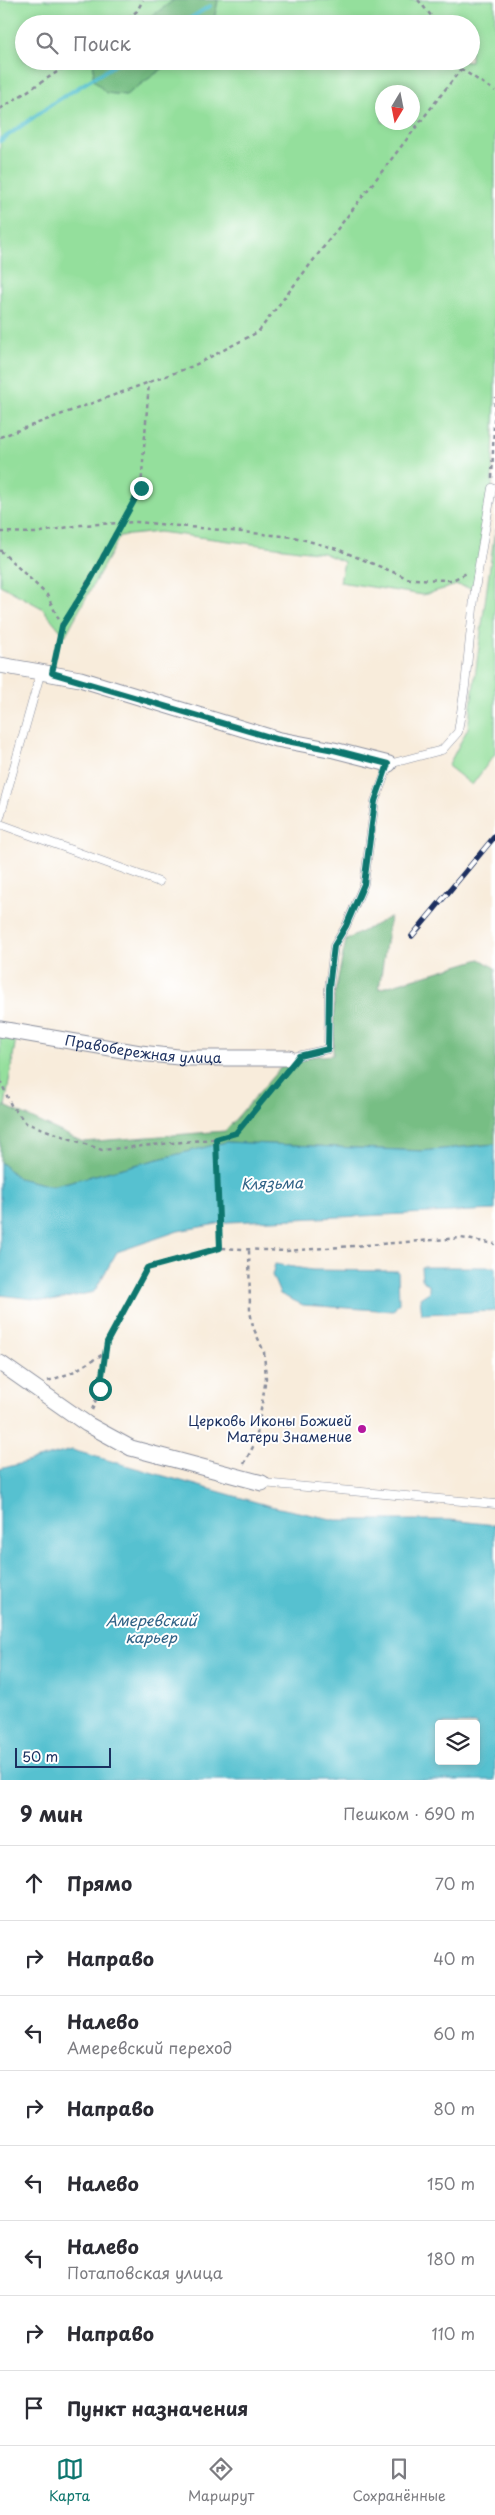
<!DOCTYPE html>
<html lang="ru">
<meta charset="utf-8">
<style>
body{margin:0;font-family:"Playpen Sans",sans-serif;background:#f2f2f3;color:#2b2b33}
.controls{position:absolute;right:15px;bottom:15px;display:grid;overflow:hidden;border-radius:5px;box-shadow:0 2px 8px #0003}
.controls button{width:45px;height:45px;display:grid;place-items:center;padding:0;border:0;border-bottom:1px solid #e1e1e2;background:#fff;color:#2b2b33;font:25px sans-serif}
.compass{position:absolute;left:375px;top:85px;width:45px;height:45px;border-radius:50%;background:#fff;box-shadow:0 2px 8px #0003;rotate:190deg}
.scale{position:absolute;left:15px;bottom:12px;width:96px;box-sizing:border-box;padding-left:5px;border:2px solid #1b2f5e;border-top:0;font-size:14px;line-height:18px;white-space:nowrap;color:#1b2f5e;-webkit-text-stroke:4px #fff;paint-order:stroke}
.stop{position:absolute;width:15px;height:15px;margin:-11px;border:4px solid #0f766e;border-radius:50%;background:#fff}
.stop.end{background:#0f766e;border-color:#fff;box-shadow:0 1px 5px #0008}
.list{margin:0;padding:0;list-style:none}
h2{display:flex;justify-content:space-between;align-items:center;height:65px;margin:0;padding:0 20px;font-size:21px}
h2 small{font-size:16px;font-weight:400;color:#7c7c81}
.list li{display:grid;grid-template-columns:32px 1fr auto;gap:15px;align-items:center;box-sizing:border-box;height:75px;padding:0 20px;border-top:1px solid #e1e1e2}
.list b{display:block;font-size:19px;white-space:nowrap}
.list p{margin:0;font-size:16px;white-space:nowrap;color:#7c7c81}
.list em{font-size:16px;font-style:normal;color:#7c7c81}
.icon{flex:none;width:28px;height:28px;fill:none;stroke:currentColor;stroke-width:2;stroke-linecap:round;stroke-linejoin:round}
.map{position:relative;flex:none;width:495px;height:1780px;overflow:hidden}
.search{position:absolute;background:#fff;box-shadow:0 2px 8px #0003;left:15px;right:15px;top:15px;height:55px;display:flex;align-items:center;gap:12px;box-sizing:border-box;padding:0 18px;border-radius:28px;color:#7c7c81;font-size:19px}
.sheet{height:665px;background:#fff}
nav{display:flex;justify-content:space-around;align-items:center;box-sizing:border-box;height:70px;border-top:1px solid #e1e1e2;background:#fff;font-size:14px;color:#7c7c81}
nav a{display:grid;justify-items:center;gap:2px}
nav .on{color:#0f766e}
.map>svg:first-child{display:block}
.green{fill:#94df9c;stroke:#58877d;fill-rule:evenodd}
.forest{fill:#77be84;stroke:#497671}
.water{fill:#56c1d0;stroke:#387897;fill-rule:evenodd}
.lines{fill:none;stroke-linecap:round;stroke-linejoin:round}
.stream{stroke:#56c1d0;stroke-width:4}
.lane-casing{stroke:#8a8e9c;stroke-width:9}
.street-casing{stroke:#8a8e9c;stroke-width:17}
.path{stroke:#8a8e9c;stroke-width:2.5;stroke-dasharray:4 4;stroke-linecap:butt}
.lane{stroke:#fff;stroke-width:8}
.street{stroke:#fff;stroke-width:15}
.rail-casing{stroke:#1b2f5e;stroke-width:5.5}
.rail{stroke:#fff;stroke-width:4;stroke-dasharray:11;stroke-linecap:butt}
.route{stroke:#0f766e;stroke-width:6}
.poi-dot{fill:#b5179e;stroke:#fff;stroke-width:2}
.labels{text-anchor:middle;stroke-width:4;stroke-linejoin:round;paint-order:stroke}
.street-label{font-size:14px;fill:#1b2f5e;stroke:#fff}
.poi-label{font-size:14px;fill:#1b2f5e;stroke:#fff;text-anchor:end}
.water-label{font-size:15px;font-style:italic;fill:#306286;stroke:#fff}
</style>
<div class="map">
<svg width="495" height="1780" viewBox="0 0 495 1780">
<rect width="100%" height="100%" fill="#fff"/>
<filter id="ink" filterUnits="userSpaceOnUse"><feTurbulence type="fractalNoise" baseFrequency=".02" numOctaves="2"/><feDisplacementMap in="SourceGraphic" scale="10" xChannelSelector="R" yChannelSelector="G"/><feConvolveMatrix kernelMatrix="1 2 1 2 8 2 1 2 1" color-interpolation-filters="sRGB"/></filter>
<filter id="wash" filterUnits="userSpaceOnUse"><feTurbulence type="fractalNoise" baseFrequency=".0096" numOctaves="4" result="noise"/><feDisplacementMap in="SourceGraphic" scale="20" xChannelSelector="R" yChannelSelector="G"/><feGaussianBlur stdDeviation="1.12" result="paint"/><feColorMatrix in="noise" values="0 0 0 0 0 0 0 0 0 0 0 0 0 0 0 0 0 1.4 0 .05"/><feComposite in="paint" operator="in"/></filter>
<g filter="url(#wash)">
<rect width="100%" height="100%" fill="#f8ecdb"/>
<g class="green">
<path d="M0,0h174l-33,24h-117v37h70l-1,18 13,14 20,2 47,-34h298v-37h-258l5,-23 -3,-1h280v397l-3,91 -17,101 -18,-4 -34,10 -83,-13 4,-20 -21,-9 -164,-21 -39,4 -55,100 -23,-28 -42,-23zM382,92h30v30h-30z"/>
<polygon points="495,529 495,754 472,785 448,766 468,728"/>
<polygon points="0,1029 17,1032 5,1106 0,1111"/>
</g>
<g class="forest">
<polygon points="174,0 218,0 213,24 141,24"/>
<polygon points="94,61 173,61 126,95 106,93 93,79"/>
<polygon points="390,917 379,989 480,959 495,968 495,1144 422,1151 226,1142 52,1186 18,1178 0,1162 0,1111 5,1106 83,1142 225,1131 289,1058 333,1055 334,997 346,940"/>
</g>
<g class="water">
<polygon points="226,1142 422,1151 495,1144 495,1210 228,1222 178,1231 117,1252 94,1292 51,1301 0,1295 0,1162 18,1178 52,1186"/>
<polygon points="275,1264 312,1270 398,1271 399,1303 393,1311 303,1305 280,1294 272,1275"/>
<polygon points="421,1267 495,1267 495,1311 422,1314 420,1298 429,1292 429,1285 422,1280"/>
<path d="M72,1450l198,56 66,14h114l45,5v255h-495v-311zM439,1724h37v37h-37z"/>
</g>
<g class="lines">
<g class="stream">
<polyline points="181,24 210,6"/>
<polyline points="0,141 55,102 121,61"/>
</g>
</g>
</g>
<g filter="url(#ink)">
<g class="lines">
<defs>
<g id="lane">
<polyline points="0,817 41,671"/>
<polyline points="0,824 159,882"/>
<polyline points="289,1058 328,1049 329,988 334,946 346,926 364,884 375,801 389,764 442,750 458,732 465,686 475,589 492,488"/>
<polyline points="262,1483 495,1504"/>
</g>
<g id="street">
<polyline points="0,665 80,679 276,739 334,750 389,764"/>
<path id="s1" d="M0,1029l140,24 48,5h101"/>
<polyline points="0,1363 87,1424 131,1448 262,1483"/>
</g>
</defs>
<use href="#lane" class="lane-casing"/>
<use href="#street" class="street-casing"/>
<g class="path">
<polyline points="418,0 438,24"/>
<polyline points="122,24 137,11 143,0"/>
<polyline points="459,61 461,69 495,91"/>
<polyline points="0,109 74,61"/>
<polyline points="0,437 193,366 258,332 461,69"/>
<polyline points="492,478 495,397"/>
<polyline points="0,532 35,533 81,525 137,522 294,537 337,549 410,579 452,580 467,573"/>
<polyline points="0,550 47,595 62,626 55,661"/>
<polyline points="62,626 141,488 149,382"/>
<polyline points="0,1080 11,1105 26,1123 102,1150 223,1138 236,1133 286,1072"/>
<polyline points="216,1139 220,1248"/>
<polyline points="48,1381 71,1373 105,1353"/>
<polyline points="92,1410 100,1389 107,1342 147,1268 220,1248 286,1251 461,1238 495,1244"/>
<polyline points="244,1464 256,1441 266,1378 264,1352 253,1327 250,1311 249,1250"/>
</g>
<use href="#lane" class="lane"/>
<use href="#street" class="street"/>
<defs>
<polyline id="rail" points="412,936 495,836"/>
</defs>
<use href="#rail" class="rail-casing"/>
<use href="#rail" class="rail"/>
</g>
</g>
<g class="lines" filter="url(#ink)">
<polyline class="route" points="100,1389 107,1342 147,1268 220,1248 216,1139 236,1133 299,1056 328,1049 329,988 334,946 346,926 364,884 375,801 388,764 334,750 276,739 52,673 62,626 89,583 141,488"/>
</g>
<circle class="poi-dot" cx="362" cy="1429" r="5"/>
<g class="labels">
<g class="street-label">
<text dy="5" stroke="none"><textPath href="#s1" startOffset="145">Правобережная улица</textPath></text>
</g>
<g class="poi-label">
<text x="352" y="1426">Церковь Иконы Божией<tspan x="352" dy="16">Матери Знамение</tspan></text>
</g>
<g class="water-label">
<text transform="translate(272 1184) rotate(-1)" y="5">Клязьма</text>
<text x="151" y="1626">Амеревский<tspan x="151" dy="17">карьер</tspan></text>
</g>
</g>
</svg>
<div class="controls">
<button><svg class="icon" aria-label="layers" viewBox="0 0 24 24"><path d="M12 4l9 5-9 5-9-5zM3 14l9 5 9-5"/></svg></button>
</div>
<svg class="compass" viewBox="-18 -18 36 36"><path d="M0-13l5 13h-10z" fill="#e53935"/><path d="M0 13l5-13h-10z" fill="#7c7c81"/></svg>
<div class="scale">50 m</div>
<div class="stop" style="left:100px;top:1389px"></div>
<div class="stop end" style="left:141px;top:488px"></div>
<div class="search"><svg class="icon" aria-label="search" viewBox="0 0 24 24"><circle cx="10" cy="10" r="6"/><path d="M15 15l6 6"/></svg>Поиск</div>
</div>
<section class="sheet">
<h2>9 мин<small>Пешком · 690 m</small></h2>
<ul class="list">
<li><svg class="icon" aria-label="ahead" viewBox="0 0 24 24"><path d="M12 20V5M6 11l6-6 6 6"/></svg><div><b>Прямо</b></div><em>70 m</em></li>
<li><svg class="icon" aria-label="right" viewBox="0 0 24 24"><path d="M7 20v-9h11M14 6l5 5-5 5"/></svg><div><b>Направо</b></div><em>40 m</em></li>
<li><svg class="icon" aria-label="left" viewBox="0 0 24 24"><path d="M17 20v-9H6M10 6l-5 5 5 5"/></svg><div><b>Налево</b><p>Амеревский переход</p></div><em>60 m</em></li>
<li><svg class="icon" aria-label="right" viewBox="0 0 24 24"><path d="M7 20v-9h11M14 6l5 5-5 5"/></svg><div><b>Направо</b></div><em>80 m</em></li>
<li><svg class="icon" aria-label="left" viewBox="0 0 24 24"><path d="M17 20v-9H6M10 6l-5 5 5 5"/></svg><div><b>Налево</b></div><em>150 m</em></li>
<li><svg class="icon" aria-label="left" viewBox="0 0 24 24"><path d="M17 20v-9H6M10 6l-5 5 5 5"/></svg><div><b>Налево</b><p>Потаповская улица</p></div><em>180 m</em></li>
<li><svg class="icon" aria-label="right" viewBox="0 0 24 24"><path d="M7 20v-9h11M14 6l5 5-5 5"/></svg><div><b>Направо</b></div><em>110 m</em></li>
<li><svg class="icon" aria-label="arrive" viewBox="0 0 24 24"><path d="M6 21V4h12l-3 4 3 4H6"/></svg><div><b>Пункт назначения</b></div></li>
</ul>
</section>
<nav>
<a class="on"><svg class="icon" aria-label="map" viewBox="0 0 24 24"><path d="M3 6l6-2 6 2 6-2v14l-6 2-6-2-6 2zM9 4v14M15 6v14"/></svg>Карта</a>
<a><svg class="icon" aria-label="directions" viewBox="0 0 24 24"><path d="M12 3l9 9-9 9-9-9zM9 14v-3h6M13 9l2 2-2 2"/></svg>Маршрут</a>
<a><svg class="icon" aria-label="saved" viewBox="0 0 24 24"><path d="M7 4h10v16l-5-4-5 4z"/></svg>Сохранённые</a>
</nav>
